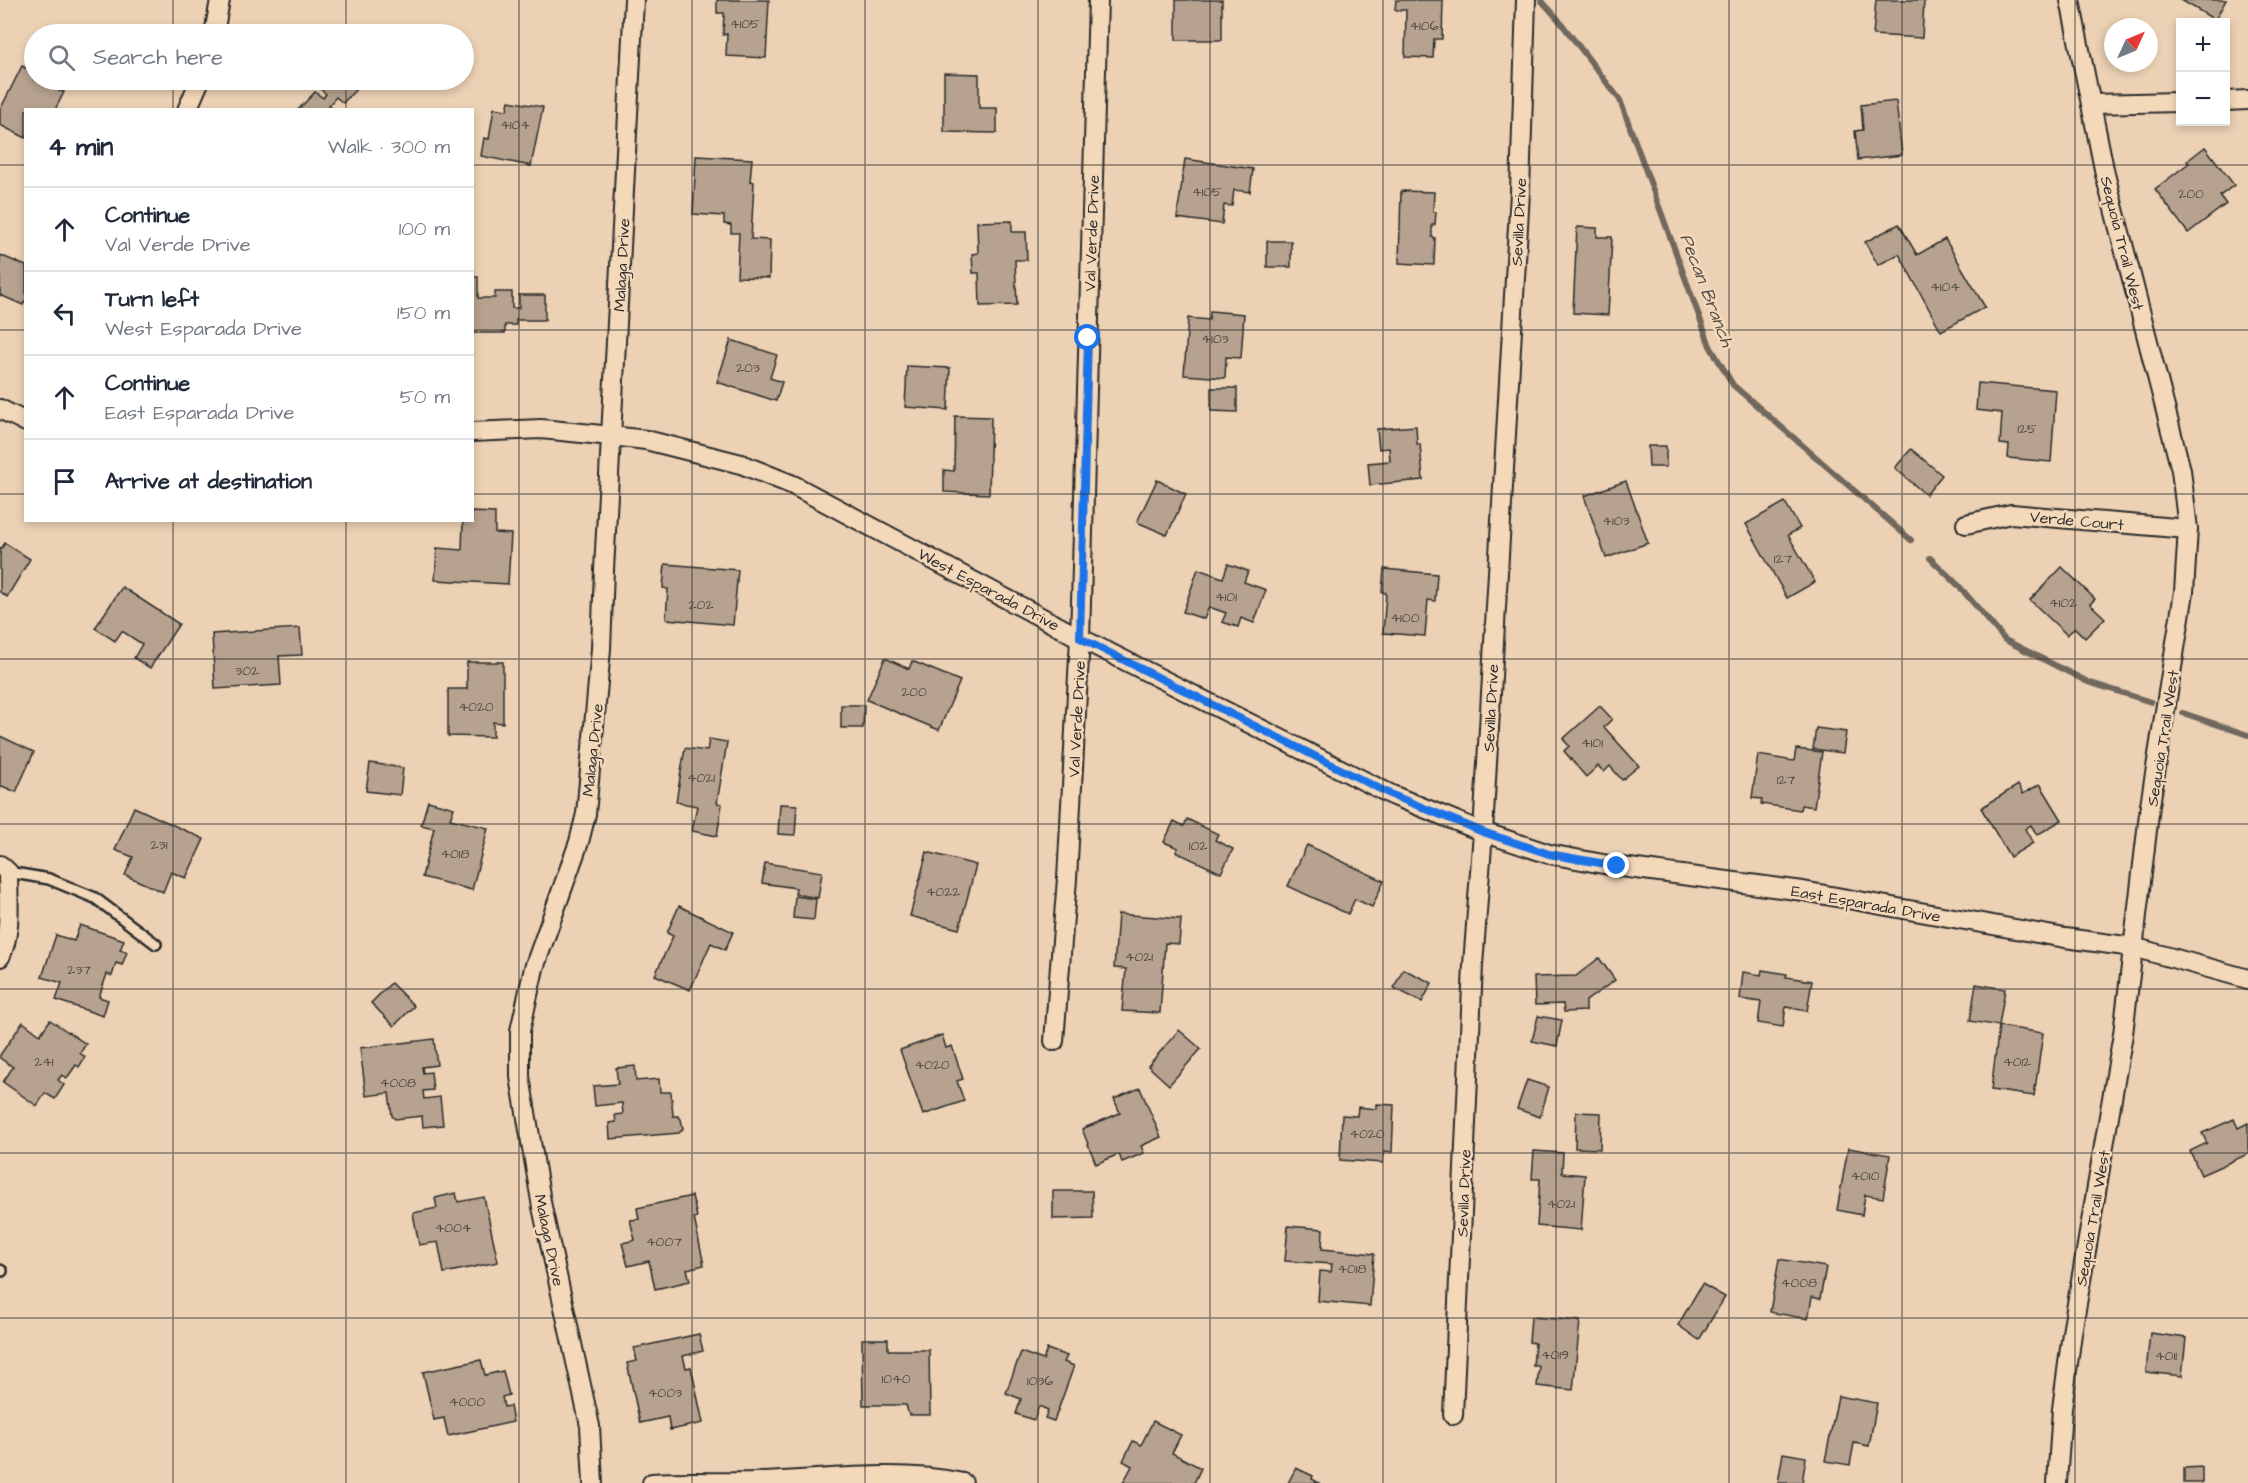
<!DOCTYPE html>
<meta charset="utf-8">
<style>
body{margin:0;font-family:"Architects Daughter",sans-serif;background:#f6f6f7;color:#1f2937}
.controls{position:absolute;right:18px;top:18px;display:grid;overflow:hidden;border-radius:0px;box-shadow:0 3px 9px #0003}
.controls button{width:54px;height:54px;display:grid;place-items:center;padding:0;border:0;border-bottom:2px solid #e0e1e3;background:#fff;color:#1f2937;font:30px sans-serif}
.compass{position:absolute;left:2104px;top:18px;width:54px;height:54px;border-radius:50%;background:#fff;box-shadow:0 3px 9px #0003;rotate:46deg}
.stop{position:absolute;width:18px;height:18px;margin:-14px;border:4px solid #1a73e8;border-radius:50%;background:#fff}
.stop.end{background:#1a73e8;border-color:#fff;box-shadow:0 2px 6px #0008}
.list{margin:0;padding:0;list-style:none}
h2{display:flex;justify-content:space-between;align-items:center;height:78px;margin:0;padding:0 24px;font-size:26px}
h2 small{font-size:20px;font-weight:400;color:#747a83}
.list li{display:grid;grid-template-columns:39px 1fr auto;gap:18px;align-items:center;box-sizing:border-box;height:84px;padding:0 24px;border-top:2px solid #e0e1e3}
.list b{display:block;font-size:22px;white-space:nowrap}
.list p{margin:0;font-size:20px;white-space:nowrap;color:#747a83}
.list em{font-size:20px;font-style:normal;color:#747a83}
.icon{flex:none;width:33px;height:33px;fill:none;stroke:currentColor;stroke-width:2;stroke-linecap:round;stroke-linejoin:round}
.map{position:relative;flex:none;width:2248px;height:1483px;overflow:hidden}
.search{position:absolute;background:#fff;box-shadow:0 3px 9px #0003;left:24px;top:24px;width:450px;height:66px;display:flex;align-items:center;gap:15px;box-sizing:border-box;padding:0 21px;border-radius:33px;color:#747a83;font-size:22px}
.panel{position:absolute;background:#fff;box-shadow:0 3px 9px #0003;left:24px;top:108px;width:450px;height:414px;border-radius:0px}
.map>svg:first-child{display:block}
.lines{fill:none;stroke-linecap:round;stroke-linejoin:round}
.stream{stroke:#71675d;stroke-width:6}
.building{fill:#b6a28e;stroke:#2b2b2b;stroke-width:1.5}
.service-casing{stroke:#2b2b2b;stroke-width:14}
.minor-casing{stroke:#2b2b2b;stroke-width:22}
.service{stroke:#f4d8ba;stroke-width:9}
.minor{stroke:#f4d8ba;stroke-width:18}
.route{stroke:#1a73e8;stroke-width:8}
.grid{fill:none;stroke:#2b2b2b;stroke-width:1.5;stroke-opacity:0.55}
.labels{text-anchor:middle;stroke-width:5;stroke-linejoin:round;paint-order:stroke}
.number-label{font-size:14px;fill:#4e4944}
.street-label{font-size:16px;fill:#2b2b2b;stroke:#f4d8ba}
.water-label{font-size:18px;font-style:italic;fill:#4e4944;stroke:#f4d8ba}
</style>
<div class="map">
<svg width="2248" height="1483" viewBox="0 0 2248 1483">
<rect width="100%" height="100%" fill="#ecd1b4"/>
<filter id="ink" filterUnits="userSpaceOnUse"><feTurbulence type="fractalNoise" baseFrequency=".0167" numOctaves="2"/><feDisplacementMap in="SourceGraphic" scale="12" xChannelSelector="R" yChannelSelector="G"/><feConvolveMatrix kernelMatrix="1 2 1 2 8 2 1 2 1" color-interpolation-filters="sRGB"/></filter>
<g filter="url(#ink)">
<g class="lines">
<g class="stream">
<polyline points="1541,0 1558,19 1620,100 1710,346 1733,385 1911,540"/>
<polyline points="1930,558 1959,586 2005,640 2088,682 2151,702"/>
<polyline points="2183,713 2248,735"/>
</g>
</g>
<g class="building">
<polygon points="717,0 769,0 766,58 726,56 727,34 723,35 724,13 717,13"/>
<rect x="1176" y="0" width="46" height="40"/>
<polygon points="1396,0 1443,0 1442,39 1434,39 1433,58 1405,57 1406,10 1395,10"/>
<polygon points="1876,0 1933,0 1924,1 1922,38 1873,35"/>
<polygon points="2181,0 2226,0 2215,20"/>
<polygon points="22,66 34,73 34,80 65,80 59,91 64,92 55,110 26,110 26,138 0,125 0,110"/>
<polygon points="944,73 979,74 979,108 997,108 997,133 944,132"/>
<polygon points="310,80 359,80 356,83 359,86 343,103 336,97 329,105 333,110 298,110 315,92 323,98 326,94"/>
<polygon points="509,101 543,107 531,166 481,156 484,138 489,139 494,108 507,110"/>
<polygon points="1896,101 1902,155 1858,160 1855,131 1863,130 1861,105"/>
<polygon points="2205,147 2234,185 2220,196 2226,204 2188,233 2155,189 2189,163 2187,161"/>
<polygon points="696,156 752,159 750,181 754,182 751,239 770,240 769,278 737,277 739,233 731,233 731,225 724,224 724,216 693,214"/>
<polygon points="1185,159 1253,169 1250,192 1234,190 1232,206 1224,205 1222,224 1177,218"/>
<polygon points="1401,191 1434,192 1433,212 1436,212 1435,225 1432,225 1432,237 1435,238 1434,265 1399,263"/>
<polygon points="1012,221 1012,232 1026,232 1027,260 1015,260 1017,305 980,306 979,273 973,273 972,254 978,253 977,222"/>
<polygon points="1899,224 1917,255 1945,239 1985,307 1941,331 1899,254 1878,265 1865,242"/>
<polygon points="1577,227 1597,228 1597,237 1612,237 1608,315 1573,313"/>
<rect x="1267" y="241" width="24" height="26"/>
<polygon points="0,255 26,266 26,299 23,305 0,295"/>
<polygon points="472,277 478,277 478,298 495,298 495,292 512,292 512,308 519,308 519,295 545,295 545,320 516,320 516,325 505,325 505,333 472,333"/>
<polygon points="1210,311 1244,314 1241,358 1226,357 1225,378 1184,375 1188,318 1209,320"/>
<polygon points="731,340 777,355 770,378 782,382 776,401 717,382"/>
<polygon points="907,366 950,368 948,410 905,407"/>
<polygon points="1978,383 2056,390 2051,462 2008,458 2009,445 2000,444 2002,413 1976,410"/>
<polygon points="1211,388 1237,388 1237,412 1211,411"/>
<polygon points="955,416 991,417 989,494 944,492 944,470 954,471"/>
<polygon points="1416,426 1417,444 1420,444 1423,480 1370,485 1368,463 1390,461 1389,448 1379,449 1377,429"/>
<polygon points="1648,446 1666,446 1666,467 1649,467"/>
<polygon points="1911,449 1942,475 1926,495 1895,468"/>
<polygon points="1157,480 1186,494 1167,535 1137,522"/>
<polygon points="1626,481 1648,543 1606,558 1584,496"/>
<polygon points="1785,502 1800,528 1788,535 1815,582 1787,598 1746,524"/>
<polygon points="472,512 495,513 495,533 511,534 508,584 435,580 437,548 462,550 463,520 472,520"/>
<polygon points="5,543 30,559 7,597 0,592 0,548 1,549"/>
<polygon points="665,564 738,570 733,625 666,619 668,589 663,588"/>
<polygon points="1228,564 1248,571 1244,582 1266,590 1254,623 1241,618 1238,627 1222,622 1226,613 1209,607 1204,619 1183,612 1198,569 1223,578"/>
<polygon points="2062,567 2095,599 2090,604 2105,618 2085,638 2075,628 2067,635 2030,600"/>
<polygon points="1384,569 1437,574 1435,601 1428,600 1425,636 1383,633 1386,593 1382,592"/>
<polygon points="122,587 179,624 150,668 134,658 142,644 122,631 115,641 95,628"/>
<polygon points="300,628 302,655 279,656 281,685 215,689 212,634"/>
<polygon points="885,658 909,669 912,661 960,681 939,730 867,700"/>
<polygon points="467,662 503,662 503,723 493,722 493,737 448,736 448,689 467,689"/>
<polygon points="841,705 864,705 863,728 841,728"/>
<polygon points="1600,706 1612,719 1604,727 1639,766 1622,780 1610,766 1604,772 1598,766 1586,777 1564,751 1569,746 1563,739"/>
<polygon points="1816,728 1846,732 1843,753 1813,749"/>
<polygon points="0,736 34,752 16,792 2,786 0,789"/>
<polygon points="709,739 727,742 717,803 722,804 717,836 692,831 697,806 676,802 685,748 707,751"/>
<polygon points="1796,749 1822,752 1814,807 1801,805 1800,810 1761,804 1762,799 1752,798 1758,755 1794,761"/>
<polygon points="370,763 403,768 400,795 366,791"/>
<polygon points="2040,784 2062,820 2037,835 2031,825 2025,829 2033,843 2010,857 1981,808 2018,785 2023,794"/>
<polygon points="428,801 454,808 450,819 488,828 472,890 422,877 434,828 421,825"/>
<polygon points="780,804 797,805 795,835 778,834"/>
<polygon points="134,807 204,839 186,878 171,872 163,892 125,875 133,857 115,850"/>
<polygon points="1187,819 1218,834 1215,840 1233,849 1221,873 1176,852 1178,848 1164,842 1174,821 1184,826"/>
<polygon points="1307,845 1384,881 1372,907 1355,899 1348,914 1288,886"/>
<polygon points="927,852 976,865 959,929 910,916"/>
<polygon points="765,863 822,872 818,898 795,894 796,888 762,883"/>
<polygon points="795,896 816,899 814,920 793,918"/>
<polygon points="679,906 733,932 725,950 711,943 690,990 655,975 673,936 667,933"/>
<polygon points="1118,914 1181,919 1179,944 1165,943 1160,1013 1122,1011 1126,969 1114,968"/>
<polygon points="80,925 124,940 120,950 127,952 122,965 116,963 112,976 107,974 99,997 108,1000 103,1016 56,1000 62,983 42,977 56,935 74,941"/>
<polygon points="1599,958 1615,980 1586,1001 1586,1011 1564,1012 1563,1004 1535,1005 1534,977 1576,976"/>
<polygon points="1403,969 1432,983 1422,1002 1394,988"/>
<polygon points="1762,970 1787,974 1786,977 1812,981 1807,1011 1786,1007 1783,1027 1758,1023 1761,1002 1740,999 1743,972 1761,975"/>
<polygon points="391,983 414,1006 394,1026 371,1003"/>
<polygon points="1976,984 2005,989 1999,1026 1970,1021"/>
<polygon points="1538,1016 1562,1020 1557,1046 1532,1041"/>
<polygon points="50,1020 86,1044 80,1053 85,1057 79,1067 76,1065 67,1078 62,1075 58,1080 64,1085 55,1099 45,1093 37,1106 3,1082 13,1067 0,1058 0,1055 23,1022 40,1035"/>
<polygon points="1999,1026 2043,1033 2034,1096 1991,1090"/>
<polygon points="1179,1030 1201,1049 1169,1085 1148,1066"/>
<polygon points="942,1035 946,1048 952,1046 963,1079 957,1081 964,1101 923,1115 900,1050"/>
<polygon points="434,1039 437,1065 422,1067 423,1073 431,1072 433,1090 423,1091 424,1099 440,1097 443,1125 423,1127 422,1116 395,1119 392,1116 389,1093 366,1096 360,1048"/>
<polygon points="635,1066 636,1081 659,1079 660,1092 671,1092 673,1116 678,1116 681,1119 683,1129 679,1133 610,1139 609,1123 616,1122 615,1115 623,1114 622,1103 595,1106 593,1086 618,1084 616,1068"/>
<polygon points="1527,1080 1549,1087 1540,1117 1517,1109"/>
<polygon points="1140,1088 1161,1137 1141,1146 1144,1153 1122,1162 1119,1154 1096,1164 1082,1129 1120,1113 1114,1099"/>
<polygon points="1377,1104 1394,1105 1392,1152 1384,1151 1383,1163 1340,1160 1342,1115 1357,1116 1358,1107 1377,1109"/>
<polygon points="1576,1112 1601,1113 1600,1149 1575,1148"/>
<polygon points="2234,1119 2238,1128 2248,1123 2248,1154 2201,1175 2190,1151 2207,1143 2202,1133"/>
<polygon points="1848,1148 1890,1155 1883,1198 1865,1195 1862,1215 1837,1210"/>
<polygon points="1534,1151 1563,1153 1562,1173 1585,1175 1581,1230 1537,1226 1540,1179 1532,1179"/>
<polygon points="1053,1191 1092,1191 1093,1218 1053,1219"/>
<polygon points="456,1193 458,1202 484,1197 498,1262 444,1273 438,1242 419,1245 413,1213 437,1208 435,1198"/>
<polygon points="692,1196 697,1217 694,1218 704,1265 687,1269 690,1281 655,1289 649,1261 628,1266 622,1243 635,1240 630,1220 639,1219 637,1208"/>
<polygon points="1288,1226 1323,1229 1322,1249 1374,1254 1370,1306 1318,1301 1320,1271 1331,1272 1332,1264 1285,1261"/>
<polygon points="1779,1259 1826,1267 1820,1299 1812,1297 1808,1319 1770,1312"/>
<polygon points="1702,1284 1725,1297 1699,1340 1678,1325"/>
<polygon points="1531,1317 1580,1321 1573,1390 1537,1386 1539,1366 1533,1366 1535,1343 1529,1342"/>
<polygon points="2150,1333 2186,1338 2182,1376 2146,1372"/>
<polygon points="699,1334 703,1351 683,1356 686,1368 691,1367 703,1423 670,1430 668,1417 640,1423 627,1363 637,1361 634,1348"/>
<polygon points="862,1339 888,1339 888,1350 929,1350 930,1415 909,1415 906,1405 863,1405"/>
<polygon points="1047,1349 1067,1356 1064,1362 1074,1366 1054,1421 1045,1418 1048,1410 1039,1406 1034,1420 1016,1414 1021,1399 1006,1393 1021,1352 1043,1360"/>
<polygon points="481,1360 485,1375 503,1371 509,1395 502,1397 504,1407 510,1406 513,1422 448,1436 444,1418 434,1420 423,1372"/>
<polygon points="1838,1396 1877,1403 1869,1446 1854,1443 1850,1465 1825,1461"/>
<polygon points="1153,1421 1181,1435 1172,1453 1201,1468 1194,1483 1123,1483 1132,1466 1123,1461 1133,1441 1141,1445"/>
<polygon points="1783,1453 1806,1457 1802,1483 1778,1483"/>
<polygon points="2202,1467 2202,1483 2184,1483 2184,1468"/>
<polygon points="1296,1468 1313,1476 1312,1479 1319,1483 1288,1483"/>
</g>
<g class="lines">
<defs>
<g id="service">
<polyline points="8,872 49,879 95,898 156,944"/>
<polyline points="0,1270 2,1271"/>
</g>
<g id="minor">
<polyline points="214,34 220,0"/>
<polyline points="2226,101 2248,100"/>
<polyline points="2091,104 2180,102"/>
<polyline points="187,110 200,80"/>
<polyline points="0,409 26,422"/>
<polyline points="472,432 541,429 612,436 646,440 741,464 793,485 1080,638 1392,795 1483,832 1549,854 1614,866 1803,891 2065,938 2133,947 2248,979"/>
<polyline points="1966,524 2011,514 2188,529"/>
<path d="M0,865l8,7c0,27 4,61 -8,85"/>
<polyline points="1054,1041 1067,879 1080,638 1098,0"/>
<polyline points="1453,1415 1473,965 1483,832 1520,192 1526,0"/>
<polyline points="593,1483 590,1426 542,1207 520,1077 520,1031 534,968 579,842 586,814 601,649 604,570 634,0"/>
<path d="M652,1483c35,-2 70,0 106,-1 68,-2 138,-13 205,1"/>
<polyline points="2057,1483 2062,1409 2072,1333 2123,1034 2150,805 2184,592 2188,529 2181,470 2105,174 2070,0"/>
</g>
</defs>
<use href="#service" class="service-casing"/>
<use href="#minor" class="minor-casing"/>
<use href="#service" class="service"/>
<use href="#minor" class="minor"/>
</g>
</g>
<g class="lines" filter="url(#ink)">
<polyline class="route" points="1088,338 1080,638 1392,795 1483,832 1549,854 1617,866"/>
</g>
<path class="grid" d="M173,0v34M346,0v34M519,0v1483M692,0v1483M865,0v1483M1038,0v1483M1210,0v1483M1383,0v1483M1556,0v1483M1729,0v1483M1902,0v1483M2075,0v1483M173,80v30M346,80v30M0,165h26M472,165h1776M0,330h26M472,330h1776M0,494h26M472,494h1776M173,520v963M346,520v963M0,659h2248M0,824h2248M0,989h2248M0,1153h2248M0,1318h2248"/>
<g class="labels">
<g class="number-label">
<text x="745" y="28">4105</text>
<text x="1424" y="30">4106</text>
<text x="515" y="129">4104</text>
<text x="1207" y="196">4105</text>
<text x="2191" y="198">200</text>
<text x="1945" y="291">4104</text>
<text x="1215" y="343">4103</text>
<text x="748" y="372">203</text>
<text x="2027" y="433">125</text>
<text x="1616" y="525">4103</text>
<text x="1783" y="563">127</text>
<text x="1226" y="601">4101</text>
<text x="2063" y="607">4102</text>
<text x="701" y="609">202</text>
<text x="1405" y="622">4100</text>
<text x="247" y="675">302</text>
<text x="914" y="696">200</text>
<text x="476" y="711">4020</text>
<text x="1592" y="747">4101</text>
<text x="701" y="782">4021</text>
<text x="1786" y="784">127</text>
<text x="159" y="849">231</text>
<text x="1198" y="850">102</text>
<text x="455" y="858">4018</text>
<text x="943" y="896">4022</text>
<text x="1139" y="961">4021</text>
<text x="79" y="974">237</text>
<text x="44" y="1066">241</text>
<text x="2017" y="1066">4012</text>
<text x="932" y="1069">4020</text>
<text x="398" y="1087">4008</text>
<text x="1367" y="1138">4020</text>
<text x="1865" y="1180">4010</text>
<text x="1561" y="1208">4021</text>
<text x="453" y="1232">4004</text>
<text x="664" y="1246">4007</text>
<text x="1352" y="1273">4018</text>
<text x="1799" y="1287">4008</text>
<text x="1555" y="1359">4019</text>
<text x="2166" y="1360">4011</text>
<text x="896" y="1383">1040</text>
<text x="1040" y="1385">1036</text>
<text x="665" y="1397">4003</text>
<text x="467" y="1406">4000</text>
</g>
<g class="street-label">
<text transform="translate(1518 222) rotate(-87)" y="6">Sevilla Drive</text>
<text transform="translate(1091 233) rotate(-88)" y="6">Val Verde Drive</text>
<text transform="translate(2123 243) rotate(76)" y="6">Sequoia Trail West</text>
<text transform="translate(621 265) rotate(-87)" y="6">Malaga Drive</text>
<text transform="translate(2077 520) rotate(5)" y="6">Verde Court</text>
<text transform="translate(989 589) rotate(28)" y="6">West Esparada Drive</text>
<text transform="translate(1490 708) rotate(-87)" y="6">Sevilla Drive</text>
<text transform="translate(1076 719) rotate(-87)" y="6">Val Verde Drive</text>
<text transform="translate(2162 738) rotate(-81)" y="6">Sequoia Trail West</text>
<text transform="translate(592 750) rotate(-84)" y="6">Malaga Drive</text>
<text transform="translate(1866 903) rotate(10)" y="6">East Esparada Drive</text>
<text transform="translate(1463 1193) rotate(-88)" y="6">Sevilla Drive</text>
<text transform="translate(2092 1218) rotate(-80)" y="6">Sequoia Trail West</text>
<text transform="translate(550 1240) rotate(78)" y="6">Malaga Drive</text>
</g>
<g class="water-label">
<text transform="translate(1707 290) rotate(69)" y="6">Pecan Branch</text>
</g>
</g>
</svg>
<div class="controls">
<button>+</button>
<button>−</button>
</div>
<svg class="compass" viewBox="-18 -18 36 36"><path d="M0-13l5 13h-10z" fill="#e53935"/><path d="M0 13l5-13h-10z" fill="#747a83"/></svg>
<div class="stop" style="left:1088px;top:338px"></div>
<div class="stop end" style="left:1617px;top:866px"></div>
<div class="search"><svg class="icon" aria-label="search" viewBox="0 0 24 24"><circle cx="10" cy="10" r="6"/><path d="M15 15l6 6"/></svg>Search here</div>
<section class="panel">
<h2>4 min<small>Walk · 300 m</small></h2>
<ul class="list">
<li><svg class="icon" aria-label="ahead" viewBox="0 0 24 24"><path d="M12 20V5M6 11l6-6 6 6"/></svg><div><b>Continue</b><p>Val Verde Drive</p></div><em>100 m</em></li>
<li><svg class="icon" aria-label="left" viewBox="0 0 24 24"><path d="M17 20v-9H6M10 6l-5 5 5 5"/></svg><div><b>Turn left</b><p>West Esparada Drive</p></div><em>150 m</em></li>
<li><svg class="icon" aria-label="ahead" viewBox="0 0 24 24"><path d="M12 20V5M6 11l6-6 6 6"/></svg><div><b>Continue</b><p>East Esparada Drive</p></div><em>50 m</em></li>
<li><svg class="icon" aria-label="arrive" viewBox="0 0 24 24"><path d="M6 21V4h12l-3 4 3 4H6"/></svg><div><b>Arrive at destination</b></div></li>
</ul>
</section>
</div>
